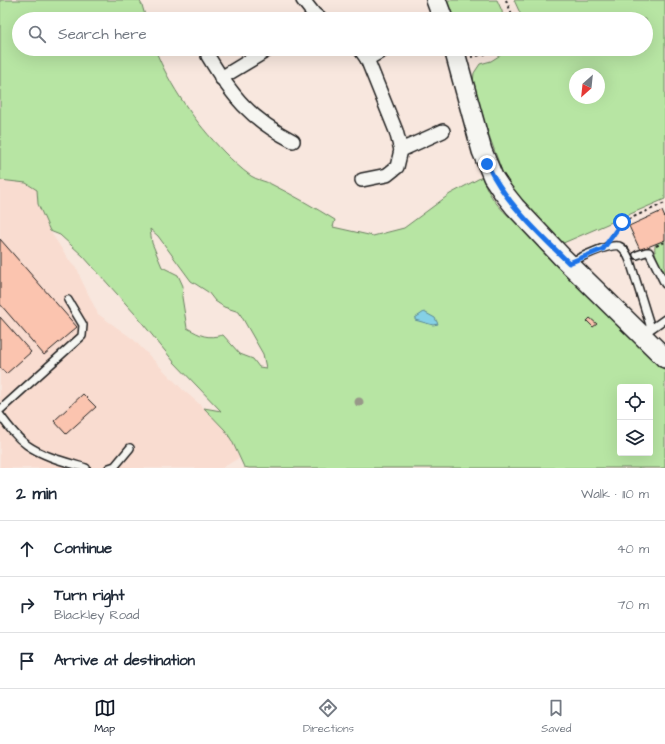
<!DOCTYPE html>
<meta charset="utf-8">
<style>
body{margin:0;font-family:"Architects Daughter",sans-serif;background:#f2f2f3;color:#1f2937}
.controls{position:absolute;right:12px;bottom:12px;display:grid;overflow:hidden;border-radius:4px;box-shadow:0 4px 16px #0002}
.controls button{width:36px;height:36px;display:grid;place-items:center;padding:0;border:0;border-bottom:1px solid #e0e1e3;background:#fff;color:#1f2937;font:20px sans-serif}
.compass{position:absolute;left:569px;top:68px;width:36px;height:36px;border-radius:50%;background:#fff;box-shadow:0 4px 16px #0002;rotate:207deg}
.stop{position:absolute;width:12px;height:12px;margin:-9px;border:3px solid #1a73e8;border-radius:50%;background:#fff}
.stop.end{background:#1a73e8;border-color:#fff;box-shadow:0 1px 4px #0008}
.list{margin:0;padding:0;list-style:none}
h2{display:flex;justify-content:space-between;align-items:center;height:52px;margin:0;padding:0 16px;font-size:17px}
h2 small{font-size:13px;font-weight:400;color:#747a83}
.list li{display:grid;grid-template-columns:26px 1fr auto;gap:12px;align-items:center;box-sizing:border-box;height:56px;padding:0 16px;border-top:1px solid #e0e1e3}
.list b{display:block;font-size:15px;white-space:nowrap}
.list p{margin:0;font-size:13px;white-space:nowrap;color:#747a83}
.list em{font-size:13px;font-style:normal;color:#747a83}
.icon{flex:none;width:22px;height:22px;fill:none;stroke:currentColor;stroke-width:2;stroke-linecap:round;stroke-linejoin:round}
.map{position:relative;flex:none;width:665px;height:468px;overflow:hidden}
.search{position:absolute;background:#fff;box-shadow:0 4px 16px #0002;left:12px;right:12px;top:12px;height:44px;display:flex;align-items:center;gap:10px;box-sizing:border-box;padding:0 14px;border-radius:22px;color:#747a83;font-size:15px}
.sheet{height:220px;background:#fff}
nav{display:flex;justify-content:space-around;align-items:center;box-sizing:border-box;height:56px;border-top:1px solid #e0e1e3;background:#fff;font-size:11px;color:#747a83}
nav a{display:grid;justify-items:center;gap:2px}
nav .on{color:#111827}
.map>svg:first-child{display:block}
.built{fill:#f9dcd0}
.green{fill:#b7e5a3;stroke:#6a8060;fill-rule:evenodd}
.water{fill:#85d0e6;stroke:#5b8895}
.building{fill:#fbc4af;stroke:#1c1c1c}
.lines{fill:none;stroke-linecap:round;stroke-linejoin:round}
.lane-casing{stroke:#1c1c1c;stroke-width:10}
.street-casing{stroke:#1c1c1c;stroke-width:16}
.secondary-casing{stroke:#1c1c1c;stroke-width:22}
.path{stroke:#1c1c1c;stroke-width:2;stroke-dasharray:3 3;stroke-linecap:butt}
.lane{stroke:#f6f6f2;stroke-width:7}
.street{stroke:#f6f6f2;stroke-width:13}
.secondary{stroke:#f6f6f2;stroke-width:19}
.tree{fill:#989889}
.route{stroke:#1a73e8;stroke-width:5}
</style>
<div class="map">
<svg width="665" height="468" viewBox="0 0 665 468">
<rect width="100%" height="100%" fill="#f8e7de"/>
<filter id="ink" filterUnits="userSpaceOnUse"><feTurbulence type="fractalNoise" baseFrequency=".025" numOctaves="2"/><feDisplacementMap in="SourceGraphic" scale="8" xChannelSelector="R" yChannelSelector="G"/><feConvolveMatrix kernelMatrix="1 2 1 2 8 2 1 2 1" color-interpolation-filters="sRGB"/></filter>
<g filter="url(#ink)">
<polygon class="built" points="0,180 27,183 37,190 38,204 50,231 71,263 78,270 80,277 98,314 133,339 182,389 204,408 225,430 232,441 239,458 222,468 0,468"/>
<g class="green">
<path d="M0,0h139l3,5 4,14h-127v30h136c15,38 40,73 69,103 9,9 17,17 27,24 6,4 14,5 20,8 22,11 43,23 64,36l-2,7 40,9 31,-8 46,-34 32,-17c9,25 21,34 40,51l132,133 11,9v98h-416l-5,-1 -12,-26 -7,-11 -21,-22 17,3 -47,-49 -39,-48 -52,-58 -23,-21 -10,-4 -12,-27 -1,-14 -11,-7 -26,-3zM150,229l8,7 33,45 17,11 7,9 9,6 15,5 24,42 3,14 -7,-1 -6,-8 -13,-5 -17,-19c-17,4 -21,1 -36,-7l-5,-31 1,-11 -5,-11 -16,-8 -10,-24zM620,387h30v66h-30z"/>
<polygon points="446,0 497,0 502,11 503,19 453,19"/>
<path d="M514,0h151v199l-104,45 -53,-58 -4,-9 -18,-50 -13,-44 1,-10 6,-9 11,-3 19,-12h136v-30h-126v-6zM575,74h24v24h-24z"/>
<path d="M665,240v37c-3,-7 -14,-27 -9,-33 2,-2 6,-3 9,-4z"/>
</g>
<polygon class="water" points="424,312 435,318 438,324 433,325 415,320 415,318"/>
<g class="building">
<polygon points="662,211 665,218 665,240 640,250 629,226"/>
<polygon points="0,239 77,327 44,355 0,304"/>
<polygon points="0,317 31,352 6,374 0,367"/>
<polygon points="590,318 597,324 593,327 587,321"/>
<polygon points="83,394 96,407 66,434 54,421"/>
</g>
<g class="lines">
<defs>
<g id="lane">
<polyline points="637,255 646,252 649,252 665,284"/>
<path d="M570,262c11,-4 38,-19 49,-16 6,2 9,10 11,15l20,64 -1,5"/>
<polyline points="648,331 665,319"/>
<polyline points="0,410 82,336 83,325 68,300"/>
<path d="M0,415c8,11 16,22 27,30 17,12 39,17 59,23"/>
<polyline points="109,468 115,466 130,448"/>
</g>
<g id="street">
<polyline points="303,0 314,14 320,19"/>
<polyline points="360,49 367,59 396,131 401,150 397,167 387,175 362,180"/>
<path d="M208,56c24,40 42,63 85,85"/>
<polyline points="367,59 385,49"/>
<polyline points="221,78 269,49"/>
<polyline points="401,150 443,131"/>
</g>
<g id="secondary">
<polyline points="436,0 443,19"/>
<polyline points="454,49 482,151 493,177 503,192 515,207 562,257 665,358"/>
</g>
</defs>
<use href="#lane" class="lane-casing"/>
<use href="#street" class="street-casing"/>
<use href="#secondary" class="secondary-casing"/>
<g class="path">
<polyline points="506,0 511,12 512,19"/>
<polyline points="471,57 485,54 496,49"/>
<polyline points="612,236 622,222 665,203"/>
<polyline points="656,246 665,242"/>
</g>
<use href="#lane" class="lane"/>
<use href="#street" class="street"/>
<use href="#secondary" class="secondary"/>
</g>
<circle class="tree" cx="359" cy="402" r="4.5"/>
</g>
<g class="lines" filter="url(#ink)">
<path class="route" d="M487,164c18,38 51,69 82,99l34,-14 19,-27"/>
</g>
</svg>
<div class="controls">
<button><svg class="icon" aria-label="locate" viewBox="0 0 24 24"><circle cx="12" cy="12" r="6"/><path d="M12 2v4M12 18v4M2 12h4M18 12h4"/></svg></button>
<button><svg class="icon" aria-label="layers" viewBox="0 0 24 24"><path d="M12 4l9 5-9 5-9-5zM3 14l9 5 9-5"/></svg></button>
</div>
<svg class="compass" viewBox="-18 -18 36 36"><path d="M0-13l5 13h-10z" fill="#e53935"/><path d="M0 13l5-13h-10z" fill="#747a83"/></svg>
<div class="stop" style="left:622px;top:222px"></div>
<div class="stop end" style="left:487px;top:164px"></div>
<div class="search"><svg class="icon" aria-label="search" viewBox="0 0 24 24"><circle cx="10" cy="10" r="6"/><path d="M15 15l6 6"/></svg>Search here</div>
</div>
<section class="sheet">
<h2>2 min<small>Walk · 110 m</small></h2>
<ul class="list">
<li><svg class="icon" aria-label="ahead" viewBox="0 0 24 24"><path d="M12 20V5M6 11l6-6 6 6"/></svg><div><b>Continue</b></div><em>40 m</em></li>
<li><svg class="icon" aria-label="right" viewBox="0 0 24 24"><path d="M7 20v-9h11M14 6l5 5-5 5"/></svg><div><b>Turn right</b><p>Blackley Road</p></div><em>70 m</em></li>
<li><svg class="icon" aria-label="arrive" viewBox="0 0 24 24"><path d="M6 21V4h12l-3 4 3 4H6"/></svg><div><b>Arrive at destination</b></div></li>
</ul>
</section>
<nav>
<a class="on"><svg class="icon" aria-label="map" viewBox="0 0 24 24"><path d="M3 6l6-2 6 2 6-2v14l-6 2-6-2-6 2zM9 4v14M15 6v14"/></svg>Map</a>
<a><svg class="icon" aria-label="directions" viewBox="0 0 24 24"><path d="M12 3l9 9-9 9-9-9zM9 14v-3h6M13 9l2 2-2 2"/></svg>Directions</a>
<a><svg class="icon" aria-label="saved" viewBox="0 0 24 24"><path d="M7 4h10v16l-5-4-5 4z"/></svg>Saved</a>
</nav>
